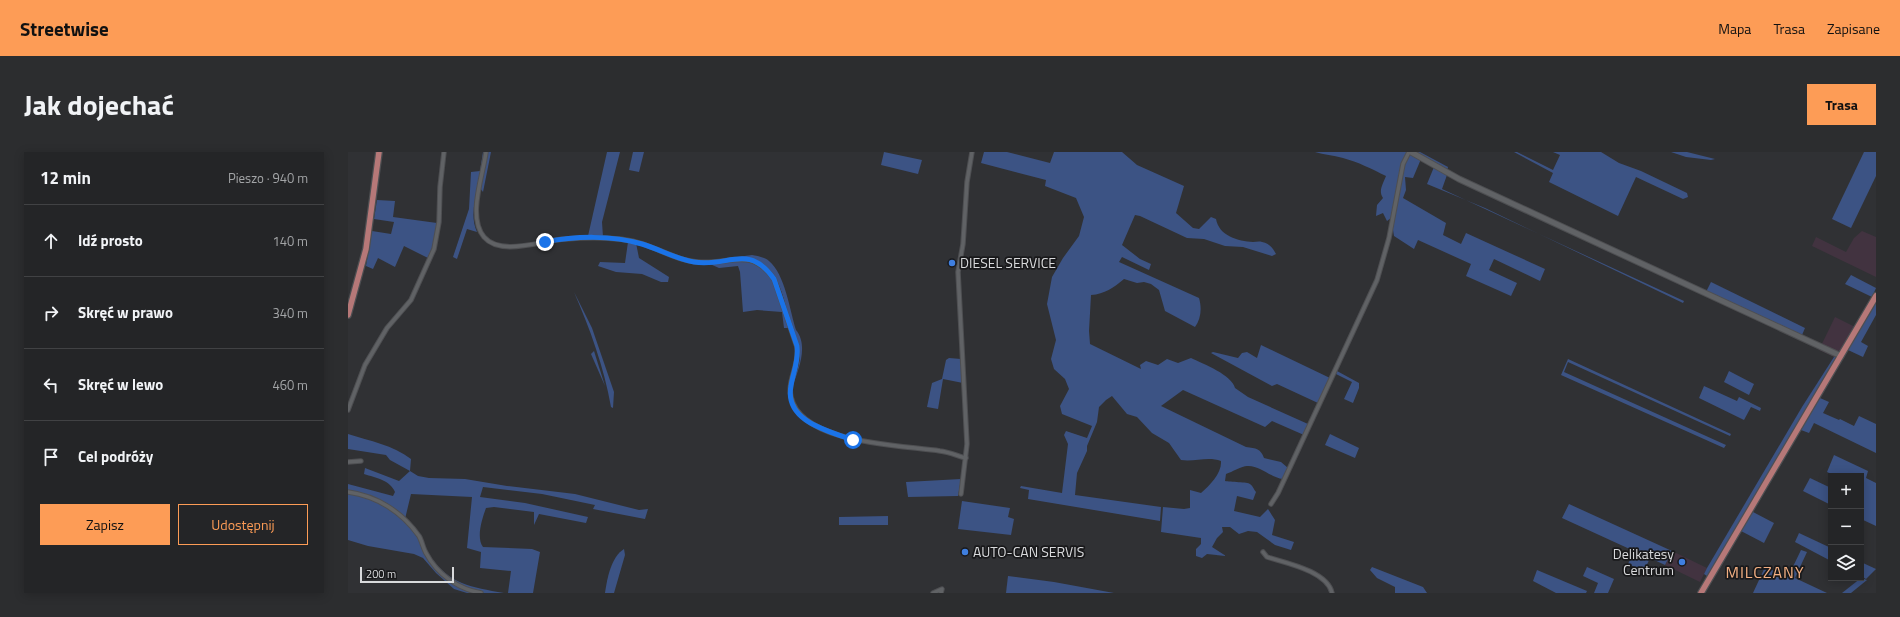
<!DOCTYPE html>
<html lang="pl">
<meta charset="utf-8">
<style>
body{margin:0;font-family:"Titillium Web",sans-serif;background:#2c2d2f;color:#f1f3f6}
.controls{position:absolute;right:12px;bottom:12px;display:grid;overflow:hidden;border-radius:0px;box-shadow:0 2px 10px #0003}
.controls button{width:36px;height:36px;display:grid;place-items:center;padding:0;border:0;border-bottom:1px solid #414244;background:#242527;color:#f1f3f6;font:20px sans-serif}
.scale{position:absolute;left:12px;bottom:10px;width:94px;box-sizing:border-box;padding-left:4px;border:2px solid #d9dadc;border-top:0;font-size:11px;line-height:14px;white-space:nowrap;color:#d9dadc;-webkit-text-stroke:3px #19191b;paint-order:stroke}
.stop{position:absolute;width:12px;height:12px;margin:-9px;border:3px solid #1a73e8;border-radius:50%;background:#fff}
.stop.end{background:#1a73e8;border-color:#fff;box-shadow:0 1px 4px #0008}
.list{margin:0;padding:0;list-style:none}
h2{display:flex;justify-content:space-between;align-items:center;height:52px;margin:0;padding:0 16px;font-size:17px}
h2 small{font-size:13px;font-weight:400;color:#a3a5a7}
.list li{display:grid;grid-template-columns:26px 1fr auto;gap:12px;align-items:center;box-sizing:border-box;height:72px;padding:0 16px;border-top:1px solid #414244}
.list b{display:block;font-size:15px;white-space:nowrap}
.list em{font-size:13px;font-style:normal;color:#a3a5a7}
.actions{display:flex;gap:8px;padding:12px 16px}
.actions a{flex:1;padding:9px 0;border:1px solid #fd9c56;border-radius:0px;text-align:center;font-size:14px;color:#fd9c56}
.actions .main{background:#fd9c56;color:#111}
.icon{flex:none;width:22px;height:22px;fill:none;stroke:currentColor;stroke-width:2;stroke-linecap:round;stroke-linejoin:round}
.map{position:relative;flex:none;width:1528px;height:441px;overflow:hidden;border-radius:0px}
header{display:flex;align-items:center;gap:24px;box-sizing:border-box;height:56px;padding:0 20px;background:#fd9c56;color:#111}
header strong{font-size:19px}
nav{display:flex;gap:22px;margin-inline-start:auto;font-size:14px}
.intro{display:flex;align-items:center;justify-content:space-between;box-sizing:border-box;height:96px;padding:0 24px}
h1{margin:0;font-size:28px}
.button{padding:10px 18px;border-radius:0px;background:#fd9c56;color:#111;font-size:14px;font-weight:700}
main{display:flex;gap:24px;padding:0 24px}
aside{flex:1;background:#242527;border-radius:0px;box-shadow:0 2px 10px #0003}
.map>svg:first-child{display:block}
.commercial{fill:#423340}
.green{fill:#3c5384}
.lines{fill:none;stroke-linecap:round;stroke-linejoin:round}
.street-casing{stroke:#4e4f52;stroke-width:5.5}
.secondary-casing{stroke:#4e4f52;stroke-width:7}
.primary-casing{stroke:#4e4f52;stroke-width:8}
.street{stroke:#606265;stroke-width:3.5}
.secondary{stroke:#606265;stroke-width:5}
.primary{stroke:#b67878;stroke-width:5.5}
.route{stroke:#1a73e8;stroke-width:5}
.shop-dot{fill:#3f7fe0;stroke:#19191b;stroke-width:1.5}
.labels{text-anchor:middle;stroke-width:3.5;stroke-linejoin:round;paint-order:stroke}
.poi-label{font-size:14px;fill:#d9dadc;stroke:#19191b;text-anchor:start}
.quarter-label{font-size:16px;letter-spacing:1px;fill:#f4b083;stroke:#19191b}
</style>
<header>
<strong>Streetwise</strong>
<nav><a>Mapa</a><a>Trasa</a><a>Zapisane</a></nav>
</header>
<div class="intro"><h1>Jak dojechać</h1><a class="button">Trasa</a></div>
<main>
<aside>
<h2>12 min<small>Pieszo · 940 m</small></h2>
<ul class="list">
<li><svg class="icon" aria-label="ahead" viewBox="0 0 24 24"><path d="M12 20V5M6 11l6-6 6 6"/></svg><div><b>Idź prosto</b></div><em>140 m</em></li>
<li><svg class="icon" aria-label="right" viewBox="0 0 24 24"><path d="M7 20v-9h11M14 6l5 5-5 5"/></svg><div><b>Skręć w prawo</b></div><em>340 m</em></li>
<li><svg class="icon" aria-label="left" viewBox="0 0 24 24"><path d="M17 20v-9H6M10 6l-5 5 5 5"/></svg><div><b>Skręć w lewo</b></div><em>460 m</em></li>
<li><svg class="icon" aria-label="arrive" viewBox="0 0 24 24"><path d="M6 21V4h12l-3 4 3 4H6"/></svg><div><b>Cel podróży</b></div></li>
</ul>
<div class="actions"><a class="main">Zapisz</a><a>Udostępnij</a></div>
</aside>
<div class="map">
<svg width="1528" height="441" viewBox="0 0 1528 441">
<rect width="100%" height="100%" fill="#303134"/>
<g class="commercial">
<polygon points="1514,79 1528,85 1528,125 1464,94 1468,85 1498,100 1506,86"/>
<polygon points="1487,165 1507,175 1489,205 1486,205 1471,198"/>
<polygon points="1324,399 1359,416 1352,430 1317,413"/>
</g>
<g class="green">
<path d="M135,0h8l-8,40 -5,-7c-3,16 -8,32 -1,47l-10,-3 -10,30 -4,-2 16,-48 2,-37 9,-1z"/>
<polygon points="259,0 272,0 254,70 255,85 240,84"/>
<polygon points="285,0 296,0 291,20 281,18"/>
<polygon points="536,0 574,8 570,22 533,13"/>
<path d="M636,0h23l43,11 4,-11h68l15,13 47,21 -8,27 17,15 6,1 12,-12 5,2c3,17 22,22 37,23 3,0 6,-1 9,0 7,1 11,6 14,12l-4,2 -29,-9 -18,-1 -21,-7 -17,-1 -47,-22 -5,-1 -13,30 18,14 11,5 -2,6 -27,-13 -3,5 80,36c3,10 2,21 -4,29l-30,-16 -6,-21 -8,-6 -7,-2 -7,1 -13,-4c-11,9 -19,15 -33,16l-2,36 1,13 51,25 -1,-4 6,-4 12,4 9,-6 11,4 13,-5c13,6 41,17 44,30l13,9 60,27 -4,11 -32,-14 -7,6 -82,-37 -22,16 85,41c10,1 15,2 18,11l17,4 7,6 -5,11c-12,-1 -23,-14 -36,-13 -5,0 -15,6 -21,8l-1,7c5,1 23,1 25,3 3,2 4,6 6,8l-3,8 -16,-4 -3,15 26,6 8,-8 7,11 -3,15 22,7 -3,8 -16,-5 -18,-13 -9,-1 -9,3 -9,-7h-8l1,5 -6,6 -5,9 14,9 -19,-2 -5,4 -6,-2v-7l5,-5v-6l-40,-6 2,-25 21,2 6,-1v-18l11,3c9,-8 21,-20 20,-32 -13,-5 -26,1 -40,-1l-12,-17 -17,-10 -15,-16 -10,-3 -15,-18 -6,4 -7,7 -2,15 -10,24v5l-10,22 -2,22 86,12 -1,14 -132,-22 1,-9 -9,-2 1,-2 41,7 6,-49 -4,-9 2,-4 21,7 5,-12 -30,-12 -2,-8 9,-17 -4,-10 -11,-10 -3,-10 5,-19 -9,-36 5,-27 11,-19 16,-22 5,-19 -8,-19 -31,-12 1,-6 -65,-17z"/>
<path d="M967,0h93l13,7 -8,19 -8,-1 1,13 -3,8 43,25 -3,12 18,9 5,-11 79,36 -5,12 -46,-22 -5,11 28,13 -6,13 -45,-20 5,-12 -53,-24 -4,9 -20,-13 -3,-18 -4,3 -4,-8 -7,3 1,-11 6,-7c-5,-7 0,-14 3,-22 -14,-7 -28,-14 -43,-18 -10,-3 -19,-3 -28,-6z"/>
<polygon points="1067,0 1072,0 1100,15 1099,19"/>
<polygon points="1166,0 1169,0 1205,18 1212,3 1205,0 1253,0 1271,11 1293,19 1339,41 1340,45 1335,47 1288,25 1270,64 1201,30 1205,21"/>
<polygon points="1323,0 1339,0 1367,7 1363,8 1338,5"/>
<polygon points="1516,0 1528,0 1528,24 1503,76 1484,67"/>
<polygon points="1086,15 1099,23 1094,37 1336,149 1335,151 1137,56 1079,32"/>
<polygon points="29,48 47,49 45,65 89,71 85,96 80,106 56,94 47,115 30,106 25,117 18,114 24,79 43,82 46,70 26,67"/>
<polygon points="280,90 288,91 291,106 321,125 320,130 313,130 294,122 268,120 250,114 252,110 277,111"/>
<path d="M404,103c5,1 13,2 17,6 16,13 21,50 27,69 13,16 2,41 -4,58 2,-10 8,-22 8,-33 0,-11 -7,-22 -10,-33 -9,-33 -12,-61 -53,-65z"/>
<path d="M394,108c34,4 39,41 47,68h-5l-2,-16 -25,-2 -14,2 -3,-40 -2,-6 -19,2 -9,-4z"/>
<polygon points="1503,123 1528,136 1524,145 1497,132"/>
<polygon points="1363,130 1457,176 1454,183 1358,140"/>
<path d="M226,140l18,36 22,64 -1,16 -2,-1c-7,-40 -21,-78 -37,-115z"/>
<polygon points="1528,151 1528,163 1513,190 1520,194 1515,205 1500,198"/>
<polygon points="913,193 982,226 970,251 929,232 924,234 863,201 865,200 890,206 894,201 899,200 909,206"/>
<polygon points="246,199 257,234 243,202"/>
<polygon points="1486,205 1489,205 1359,424 1356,422 1359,416 1454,255"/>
<polygon points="601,206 613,207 615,231 595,227 590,257 579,255 584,231 594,227 598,208"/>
<polygon points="1220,207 1383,282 1382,284 1220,210 1216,220 1378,293 1376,296 1213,223"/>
<polygon points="989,219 1011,231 1011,236 1005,251 996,247 1004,230 988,222"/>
<polygon points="1381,219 1406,232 1401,243 1376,230"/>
<polygon points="1356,234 1389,249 1391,245 1413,256 1412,259 1403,255 1396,268 1351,246"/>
<polygon points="1472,246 1481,250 1475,261 1491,268 1492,267 1506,274 1511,264 1528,272 1528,301 1466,271 1461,281 1453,278"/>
<path d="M0,282c22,7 45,11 63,25l-1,12 8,5 11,2 36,1 42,7 68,8 64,16 9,-1 -3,10 -52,-10 2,-4 -53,-11 -59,-7 -3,10 45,6 63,14 -2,6 -47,-9 -5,11v-13l-40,-5 -8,1c-4,11 -10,30 -3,39l49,2 8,3 -7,41h-25l3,-22 -31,-3 1,-16 -14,-4 5,-51 -61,-3 -6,25c5,6 14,12 17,19 3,6 3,12 7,17 21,30 42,32 75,38h-37l-13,-4 -18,-16 -13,-15 -9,-4 -46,-8 -20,-6v-56l45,12 2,-4c-5,-12 -19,-14 -31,-18l1,-6 34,13 11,-10 -20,-11 -4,-5 -38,-6z"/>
<polygon points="982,282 1011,296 1007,306 977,293"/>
<polygon points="1486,303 1520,319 1518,326 1528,331 1528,374 1513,367 1513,324 1488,324 1479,320"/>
<polygon points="1462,326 1483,336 1483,353 1455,339"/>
<polygon points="613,327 610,344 560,345 558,330"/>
<polygon points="614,349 662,356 660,365 666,367 663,383 610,377"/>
<polygon points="1221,352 1324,399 1317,413 1302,406 1296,419 1280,412 1286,399 1214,366"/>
<polygon points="1405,360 1426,371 1416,391 1393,379"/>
<polygon points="540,364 540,373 491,373 491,365"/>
<polygon points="1451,381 1483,396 1483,409 1447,390"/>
<path d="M276,397l1,6 -11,38h-9c2,-14 6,-36 19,-44z"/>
<polygon points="1453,398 1459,400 1447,426 1479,441 1405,441 1417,415 1440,425"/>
<polygon points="1515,411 1528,417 1518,427 1513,424"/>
<polygon points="1024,415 1075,435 1079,441 1047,441 1047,435 1029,426 1022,418"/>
<polygon points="1239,415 1266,427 1260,441 1246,441 1250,431 1235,424"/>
<polygon points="1189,418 1239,439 1238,441 1208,441 1185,429"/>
<polygon points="660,424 706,430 766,441 658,441"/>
<polygon points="1513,426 1519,428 1503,441 1494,441"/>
</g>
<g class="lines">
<defs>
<g id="street">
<path d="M138,0c-3,24 -19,65 -2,85 17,20 59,3 81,2 25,-2 54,-3 78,5 18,6 36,17 55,18 32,3 52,-16 76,17l23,68c3,17 -10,33 -6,50 10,47 111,48 149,54 9,1 18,5 26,7"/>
<polyline points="0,258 17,213 39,176 63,148 86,97 91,70 92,35 96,0"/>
<polyline points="0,310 13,309"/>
<path d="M0,340c29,4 54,20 71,44 3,5 4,12 7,17 11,21 32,36 55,40"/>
<polyline points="613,342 619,292 610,120 615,92 619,30 624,0"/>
<polyline points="923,352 930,341 1029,128 1041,86 1055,12 1061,0"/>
<path d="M915,400l4,5c19,6 60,14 65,36"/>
<polyline points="585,441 594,437 593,441"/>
</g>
<polyline id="secondary" points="1063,0 1111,27 1493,204"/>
<g id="primary">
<polyline points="0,163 18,97 31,0"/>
<polyline points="1353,441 1528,144"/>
</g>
</defs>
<use href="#street" class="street-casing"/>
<use href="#secondary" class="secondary-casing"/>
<use href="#primary" class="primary-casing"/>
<use href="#street" class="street"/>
<use href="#secondary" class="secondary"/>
<use href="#primary" class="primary"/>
</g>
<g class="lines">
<path class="route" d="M197,90c30,-6 67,-7 97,2 17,5 34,15 52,18 34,6 54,-20 80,17l23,67c2,15 -4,26 -6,40 -7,35 37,45 62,54"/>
</g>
<g class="shop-dot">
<circle cx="604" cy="111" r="4"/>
<circle cx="617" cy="400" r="4"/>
<circle cx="1334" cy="410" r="4"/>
</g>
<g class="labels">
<g class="poi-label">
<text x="612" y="116">DIESEL SERVICE</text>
<text x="625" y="405">AUTO-CAN SERVIS</text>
<text x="1326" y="407" text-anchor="end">Delikatesy<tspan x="1326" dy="16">Centrum</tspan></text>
</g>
<g class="quarter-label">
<text x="1417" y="426">MILCZANY</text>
</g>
</g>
</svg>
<div class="controls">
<button>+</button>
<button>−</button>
<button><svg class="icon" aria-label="layers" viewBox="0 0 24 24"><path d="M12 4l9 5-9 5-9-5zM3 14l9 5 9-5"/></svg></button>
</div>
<div class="scale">200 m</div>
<div class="stop" style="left:505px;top:288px"></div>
<div class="stop end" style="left:197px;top:90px"></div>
</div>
</main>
